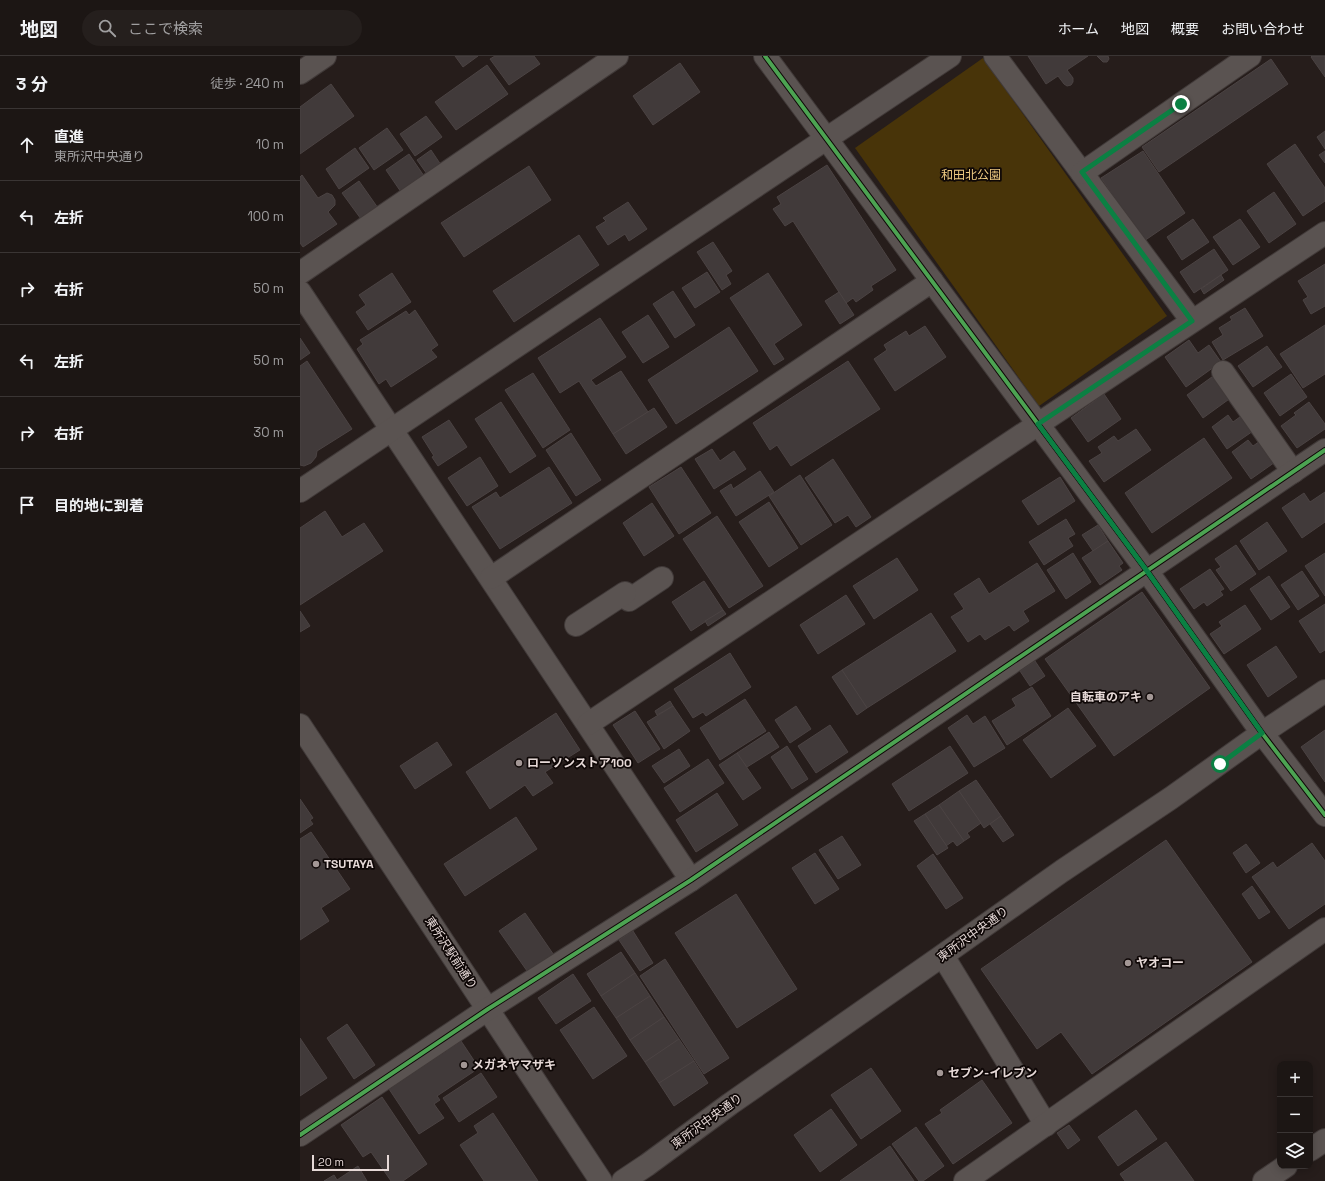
<!DOCTYPE html>
<html lang="ja">
<meta charset="utf-8">
<style>
body{margin:0;font-family:"Space Grotesk","Noto Sans JP",sans-serif;background:#251f1d;color:#f1f3f6}
.controls{position:absolute;right:12px;bottom:12px;display:grid;overflow:hidden;border-radius:8px;box-shadow:0 2px 10px #0003}
.controls button{width:36px;height:36px;display:grid;place-items:center;padding:0;border:0;border-bottom:1px solid #3a3534;background:#1c1614;color:#f1f3f6;font:20px sans-serif}
.scale{position:absolute;left:12px;bottom:10px;width:77px;box-sizing:border-box;padding-left:4px;border:2px solid #e6d9d7;border-top:0;font-size:11px;line-height:14px;white-space:nowrap;color:#e6d9d7;-webkit-text-stroke:3px #0e0706;paint-order:stroke}
.stop{position:absolute;width:12px;height:12px;margin:-9px;border:3px solid #0b8043;border-radius:50%;background:#fff}
.stop.end{background:#0b8043;border-color:#fff;box-shadow:0 1px 4px #0008}
.list{margin:0;padding:0;list-style:none}
h2{display:flex;justify-content:space-between;align-items:center;height:52px;margin:0;padding:0 16px;font-size:17px}
h2 small{font-size:13px;font-weight:400;color:#a09fa0}
.list li{display:grid;grid-template-columns:26px 1fr auto;gap:12px;align-items:center;box-sizing:border-box;height:72px;padding:0 16px;border-top:1px solid #3a3534}
.list b{display:block;font-size:15px;white-space:nowrap}
.list p{margin:0;font-size:13px;white-space:nowrap;color:#a09fa0}
.list em{font-size:13px;font-style:normal;color:#a09fa0}
.icon{flex:none;width:22px;height:22px;fill:none;stroke:currentColor;stroke-width:2;stroke-linecap:round;stroke-linejoin:round}
.map{position:relative;flex:none;width:1025px;height:1125px;overflow:hidden}
header{display:flex;align-items:center;gap:24px;box-sizing:border-box;height:56px;padding:0 20px;background:#1c1614;border-bottom:1px solid #3a3534}
header strong{font-size:19px}
nav{display:flex;gap:22px;margin-inline-start:auto;font-size:14px}
.search{width:280px;height:36px;background:#251f1d;display:flex;align-items:center;gap:10px;box-sizing:border-box;padding:0 14px;border-radius:22px;color:#a09fa0;font-size:15px}
main{display:flex}
aside{flex:1;background:#1c1614}
.map>svg:first-child{display:block}
.green{fill:#483409}
.building{fill:#413a3a;stroke:#4b4343}
.lines{fill:none;stroke-linecap:round;stroke-linejoin:round}
.minor-casing{stroke:#413a39;stroke-width:24}
.minor{stroke:#5a5351;stroke-width:22}
.cycleway-casing{stroke:#0e0706;stroke-width:6}
.cycleway{stroke:#4ca352;stroke-width:4}
.route{stroke:#0b8043;stroke-width:5}
.poi-dot{fill:#a39795;stroke:#0e0706;stroke-width:1.5}
.labels{text-anchor:middle;stroke-width:3.5;stroke-linejoin:round;paint-order:stroke}
.park-label{font-size:12px;fill:#eeca82;stroke:#0e0706}
.poi-label{font-size:12px;font-weight:bold;fill:#e6d9d7;stroke:#0e0706;text-anchor:start}
.street-label{font-size:12px;fill:#e6d9d7;stroke:#0e0706}
</style>
<header>
<strong>地図</strong>
<div class="search"><svg class="icon" aria-label="search" viewBox="0 0 24 24"><circle cx="10" cy="10" r="6"/><path d="M15 15l6 6"/></svg>ここで検索</div>
<nav><a>ホーム</a><a>地図</a><a>概要</a><a>お問い合わせ</a></nav>
</header>
<main>
<aside>
<h2>3 分<small>徒歩 · 240 m</small></h2>
<ul class="list">
<li><svg class="icon" aria-label="ahead" viewBox="0 0 24 24"><path d="M12 20V5M6 11l6-6 6 6"/></svg><div><b>直進</b><p>東所沢中央通り</p></div><em>10 m</em></li>
<li><svg class="icon" aria-label="left" viewBox="0 0 24 24"><path d="M17 20v-9H6M10 6l-5 5 5 5"/></svg><div><b>左折</b></div><em>100 m</em></li>
<li><svg class="icon" aria-label="right" viewBox="0 0 24 24"><path d="M7 20v-9h11M14 6l5 5-5 5"/></svg><div><b>右折</b></div><em>50 m</em></li>
<li><svg class="icon" aria-label="left" viewBox="0 0 24 24"><path d="M17 20v-9H6M10 6l-5 5 5 5"/></svg><div><b>左折</b></div><em>50 m</em></li>
<li><svg class="icon" aria-label="right" viewBox="0 0 24 24"><path d="M7 20v-9h11M14 6l5 5-5 5"/></svg><div><b>右折</b></div><em>30 m</em></li>
<li><svg class="icon" aria-label="arrive" viewBox="0 0 24 24"><path d="M6 21V4h12l-3 4 3 4H6"/></svg><div><b>目的地に到着</b></div></li>
</ul>
</aside>
<div class="map">
<svg width="1025" height="1125" viewBox="0 0 1025 1125">
<rect width="100%" height="100%" fill="#261d1b"/>
<polygon class="green" points="683,2 867,260 739,350 555,92"/>
<g class="building">
<polygon points="155,0 178,0 163,11"/>
<polygon points="195,0 234,0 240,8 209,29 190,3"/>
<polygon points="728,0 788,0 767,14 773,22 773,26 771,29 767,30 764,28 758,20 746,28"/>
<polygon points="797,0 808,0 809,3 807,6 803,6"/>
<polygon points="1012,0 1025,0 1025,21 1011,1"/>
<polygon points="971,3 988,28 859,116 842,91"/>
<polygon points="380,7 400,36 353,69 333,40"/>
<polygon points="187,9 208,38 156,74 135,46"/>
<polygon points="31,28 54,60 0,98 0,51"/>
<polygon points="126,60 142,81 115,100 100,78"/>
<polygon points="87,72 103,94 74,114 59,92"/>
<polygon points="1025,75 1025,93 1017,81"/>
<polygon points="995,88 1025,132 1025,145 1003,160 967,108"/>
<polygon points="55,92 69,112 39,133 26,113"/>
<polygon points="131,94 141,109 127,118 117,104"/>
<polygon points="843,95 885,157 844,185 801,122"/>
<polygon points="1025,95 1025,107 1019,99"/>
<polygon points="109,98 124,120 101,136 86,114"/>
<polygon points="527,109 596,214 571,230 573,234 556,246 553,242 546,247 493,165 485,170 473,153 481,148 477,141"/>
<polygon points="229,110 251,144 164,201 141,167"/>
<polygon points="2,119 18,142 27,137 32,139 35,144 35,149 28,156 37,168 3,191 0,187 0,121"/>
<polygon points="59,125 78,152 61,163 42,137"/>
<polygon points="974,136 996,168 969,187 947,155"/>
<polygon points="328,146 347,173 329,185 325,178 308,189 296,171 306,165 303,162"/>
<polygon points="893,163 909,186 882,204 867,181"/>
<polygon points="940,163 960,191 933,209 913,181"/>
<polygon points="279,179 299,209 214,266 193,235"/>
<polygon points="413,186 432,215 426,219 431,228 422,234 397,196"/>
<polygon points="914,193 928,214 894,237 880,216"/>
<polygon points="1025,208 1025,250 1011,258 1003,244 1008,241 998,225"/>
<polygon points="407,216 420,236 395,252 382,232"/>
<polygon points="92,217 111,246 68,274 56,256 66,249 59,239"/>
<polygon points="468,217 502,269 474,288 484,303 474,309 430,242"/>
<polygon points="921,219 924,224 904,238 901,233"/>
<polygon points="373,235 395,269 375,282 353,248"/>
<polygon points="539,236 554,259 540,268 525,245"/>
<polygon points="945,252 963,280 923,304 912,286 923,279 919,272 932,264 930,261"/>
<polygon points="115,254 138,289 131,294 137,301 91,331 86,323 79,328 57,293 63,288 60,284 106,255 109,259"/>
<polygon points="348,259 369,291 343,307 322,276"/>
<polygon points="300,262 326,301 291,324 296,330 321,315 348,356 313,378 279,325 260,337 238,302"/>
<polygon points="1025,269 1025,318 1003,332 980,298"/>
<polygon points="625,270 646,301 595,335 574,303 587,294 584,289 606,275 609,280"/>
<polygon points="429,271 458,315 376,368 348,324"/>
<polygon points="0,282 10,297 0,304"/>
<polygon points="889,284 898,297 909,289 921,306 886,331 865,301"/>
<polygon points="967,290 982,311 953,331 938,310"/>
<polygon points="7,305 52,373 17,395 16,401 11,407 4,410 0,409 0,310"/>
<polygon points="548,305 580,353 491,410 477,389 470,394 453,367"/>
<polygon points="233,317 270,374 243,392 205,334"/>
<polygon points="916,318 932,341 903,362 887,339"/>
<polygon points="991,318 1007,341 980,360 964,337"/>
<polygon points="804,338 821,363 788,386 771,362"/>
<polygon points="201,346 236,400 210,417 175,363"/>
<polygon points="1009,346 1025,368 1025,373 997,392 981,370 996,359 994,357"/>
<polygon points="354,352 367,371 326,398 313,378"/>
<polygon points="944,358 956,373 927,393 912,371 928,359 933,366"/>
<polygon points="149,364 167,391 138,410 132,401 134,400 122,381"/>
<polygon points="836,373 851,394 804,426 789,405 802,397 798,391 814,380 818,385"/>
<polygon points="271,377 301,424 276,440 246,394"/>
<polygon points="904,382 932,422 852,477 825,437"/>
<polygon points="963,383 978,404 951,423 932,396 948,384 953,390"/>
<polygon points="412,393 420,405 434,395 446,413 414,433 395,403"/>
<polygon points="180,401 198,430 167,450 148,422"/>
<polygon points="533,403 571,461 556,471 548,459 535,467 505,422"/>
<polygon points="249,411 272,447 200,493 172,451 196,436 200,442"/>
<polygon points="381,411 411,457 379,478 349,431"/>
<polygon points="460,415 474,436 436,460 420,435 431,428 433,433"/>
<polygon points="500,419 532,469 501,489 469,440"/>
<polygon points="760,421 775,445 738,469 722,445"/>
<polygon points="1025,436 1025,466 1002,482 982,452 1004,437 1010,446"/>
<polygon points="469,446 498,492 469,511 439,466"/>
<polygon points="352,447 374,480 344,500 323,467"/>
<polygon points="25,455 42,481 64,467 83,495 0,549 0,472"/>
<polygon points="417,460 463,530 429,552 383,483"/>
<polygon points="766,463 775,478 768,482 773,490 744,509 729,486"/>
<polygon points="967,466 987,495 959,514 940,485"/>
<polygon points="798,469 808,485 793,495 782,479"/>
<polygon points="808,485 823,507 819,510 822,514 800,529 782,502"/>
<polygon points="936,489 956,518 931,535 916,514 921,511 915,503"/>
<polygon points="773,497 791,526 766,543 747,514"/>
<polygon points="1025,497 1025,540 1005,510"/>
<polygon points="597,502 618,534 574,563 553,530"/>
<polygon points="737,507 755,535 723,555 729,565 714,575 709,569 685,584 680,578 668,586 651,561 664,553 654,538 679,522 689,538"/>
<polygon points="910,513 924,533 920,535 923,539 907,550 904,546 894,553 880,533"/>
<polygon points="1002,515 1019,540 998,554 981,529"/>
<polygon points="969,520 990,551 971,564 950,533"/>
<polygon points="404,525 423,554 391,575 372,546"/>
<polygon points="842,536 910,632 814,700 745,603"/>
<polygon points="546,539 565,568 518,598 500,569"/>
<polygon points="1025,548 1025,594 1020,597 999,565"/>
<polygon points="945,549 961,573 924,598 910,578 922,570 919,566"/>
<polygon points="423,554 426,558 408,570 405,565"/>
<polygon points="0,555 10,570 0,576"/>
<polygon points="631,557 656,595 567,652 542,614"/>
<polygon points="976,590 997,621 968,641 947,609"/>
<polygon points="430,597 451,631 406,660 403,656 393,662 374,633"/>
<polygon points="735,605 745,620 730,630 720,615"/>
<polygon points="542,614 567,652 557,659 532,621"/>
<polygon points="732,631 751,660 707,689 692,665 716,650 712,643"/>
<polygon points="445,643 466,675 420,704 400,672"/>
<polygon points="370,645 373,650 357,659 355,655"/>
<polygon points="373,650 390,675 364,693 347,666"/>
<polygon points="496,650 511,673 490,687 475,664"/>
<polygon points="768,652 796,690 751,722 723,684"/>
<polygon points="335,655 360,693 338,707 313,669"/>
<polygon points="256,657 280,694 245,716 253,727 233,740 225,729 190,753 166,716"/>
<polygon points="667,659 673,668 685,660 705,692 674,711 648,672"/>
<polygon points="530,669 548,696 516,717 498,690"/>
<polygon points="1025,674 1025,726 1001,691"/>
<polygon points="469,676 479,691 447,711 437,697"/>
<polygon points="137,686 152,709 115,733 100,710"/>
<polygon points="487,690 508,723 492,733 471,701"/>
<polygon points="650,690 668,717 609,755 592,728"/>
<polygon points="379,693 390,710 364,727 352,710"/>
<polygon points="437,697 461,732 443,744 419,709"/>
<polygon points="408,703 424,727 380,756 364,732"/>
<polygon points="676,724 701,760 684,772 659,735"/>
<polygon points="659,735 681,767 667,777 670,781 664,785 639,749"/>
<polygon points="417,737 438,769 396,796 376,764"/>
<polygon points="0,743 13,762 10,764 13,768 0,777"/>
<polygon points="639,749 664,785 657,790 653,785 646,790 625,758"/>
<polygon points="625,758 648,792 637,799 614,765"/>
<polygon points="701,760 714,779 703,786 690,768"/>
<polygon points="216,761 237,793 165,840 144,808"/>
<polygon points="11,776 50,833 21,852 29,865 0,884 0,783"/>
<polygon points="542,780 561,809 538,823 519,794"/>
<polygon points="866,784 952,906 792,1018 761,976 737,993 681,913"/>
<polygon points="1012,787 1025,805 1025,848 989,873 952,821 973,806 977,812"/>
<polygon points="946,788 960,807 946,817 933,797"/>
<polygon points="515,797 539,833 515,848 492,812"/>
<polygon points="633,798 663,842 646,853 617,810"/>
<polygon points="952,830 970,856 959,863 942,838"/>
<polygon points="436,838 497,933 437,972 375,877"/>
<polygon points="225,857 258,905 232,922 199,875"/>
<polygon points="333,875 353,907 340,915 319,884"/>
<polygon points="321,896 335,917 301,940 287,918"/>
<polygon points="365,903 429,1002 404,1018 340,920"/>
<polygon points="335,917 350,940 316,962 301,940"/>
<polygon points="273,918 291,945 256,968 238,942"/>
<polygon points="350,940 364,961 330,984 316,962"/>
<polygon points="294,951 327,1000 293,1023 260,974"/>
<polygon points="364,961 379,983 345,1006 330,984"/>
<polygon points="47,968 75,1009 54,1023 27,982"/>
<polygon points="0,982 27,1022 0,1040"/>
<polygon points="379,983 394,1005 359,1027 345,1006"/>
<polygon points="161,985 179,1012 137,1040 140,1044 134,1048 144,1062 119,1078 89,1033"/>
<polygon points="394,1005 408,1027 374,1050 359,1027"/>
<polygon points="571,1012 601,1055 561,1083 531,1039"/>
<polygon points="181,1017 197,1041 159,1066 143,1042"/>
<polygon points="682,1024 712,1067 653,1108 625,1068 642,1057 640,1054"/>
<polygon points="82,1041 127,1108 103,1125 91,1125 71,1096 63,1101 41,1069"/>
<polygon points="531,1053 557,1089 520,1116 494,1079"/>
<polygon points="836,1054 857,1083 818,1110 798,1081"/>
<polygon points="193,1057 238,1125 184,1125 160,1089 178,1077 174,1070"/>
<polygon points="769,1069 780,1084 768,1093 757,1077"/>
<polygon points="616,1071 644,1110 623,1125 619,1125 592,1088"/>
<polygon points="866,1086 894,1125 825,1125 820,1118"/>
<polygon points="590,1090 614,1125 540,1125"/>
<polygon points="58,1110 67,1125 24,1125 34,1119 37,1124"/>
</g>
<g class="lines">
<defs>
<g id="minor">
<polyline points="465,0 847,515 962,677 1025,759"/>
<polyline points="695,0 892,265"/>
<polyline points="0,17 25,0"/>
<polyline points="782,117 950,0"/>
<polyline points="0,217 317,0"/>
<polyline points="0,236 391,824"/>
<polyline points="923,316 993,416"/>
<polyline points="0,435 650,0"/>
<polyline points="191,522 632,225"/>
<polyline points="329,544 362,522"/>
<polyline points="276,569 325,537"/>
<polyline points="288,668 1025,177"/>
<polyline points="0,669 301,1125"/>
<polyline points="643,900 746,1069"/>
<polyline points="0,1079 188,953 391,824 1025,394"/>
<polyline points="1010,1094 1025,1084"/>
<polyline points="323,1125 347,1109 430,1048 639,902 762,815 871,742 962,677 1025,635"/>
<polyline points="665,1125 1025,873"/>
<polyline points="964,1125 986,1110"/>
</g>
</defs>
<use href="#minor" class="minor-casing"/>
<use href="#minor" class="minor"/>
<defs>
<g id="cycleway">
<polyline points="465,0 847,515 962,677 1025,759"/>
<polyline points="0,1079 188,953 391,824 1025,394"/>
</g>
</defs>
<use href="#cycleway" class="cycleway-casing"/>
<use href="#cycleway" class="cycleway"/>
</g>
<g class="lines">
<polyline class="route" points="881,48 782,116 892,265 738,368 847,515 962,677 920,708"/>
</g>
<g class="poi-dot">
<circle cx="850" cy="641" r="4"/>
<circle cx="219" cy="707" r="4"/>
<circle cx="16" cy="808" r="4"/>
<circle cx="828" cy="907" r="4"/>
<circle cx="164" cy="1009" r="4"/>
<circle cx="640" cy="1017" r="4"/>
</g>
<g class="labels">
<g class="park-label">
<text x="671" y="123">和田北公園</text>
</g>
<g class="poi-label">
<text x="842" y="645" text-anchor="end">自転車のアキ</text>
<text x="227" y="711">ローソンストア100</text>
<text x="24" y="812">TSUTAYA</text>
<text x="836" y="911">ヤオコー</text>
<text x="172" y="1013">メガネヤマザキ</text>
<text x="648" y="1021">セブン-イレブン</text>
</g>
<g class="street-label">
<text transform="translate(673 878) rotate(-36)" y="4">東所沢中央通り</text>
<text transform="translate(151 897) rotate(57)" y="4">東所沢駅前通り</text>
<text transform="translate(407 1065) rotate(-36)" y="4">東所沢中央通り</text>
</g>
</g>
</svg>
<div class="controls">
<button>+</button>
<button>−</button>
<button><svg class="icon" aria-label="layers" viewBox="0 0 24 24"><path d="M12 4l9 5-9 5-9-5zM3 14l9 5 9-5"/></svg></button>
</div>
<div class="scale">20 m</div>
<div class="stop" style="left:920px;top:708px"></div>
<div class="stop end" style="left:881px;top:48px"></div>
</div>
</main>
